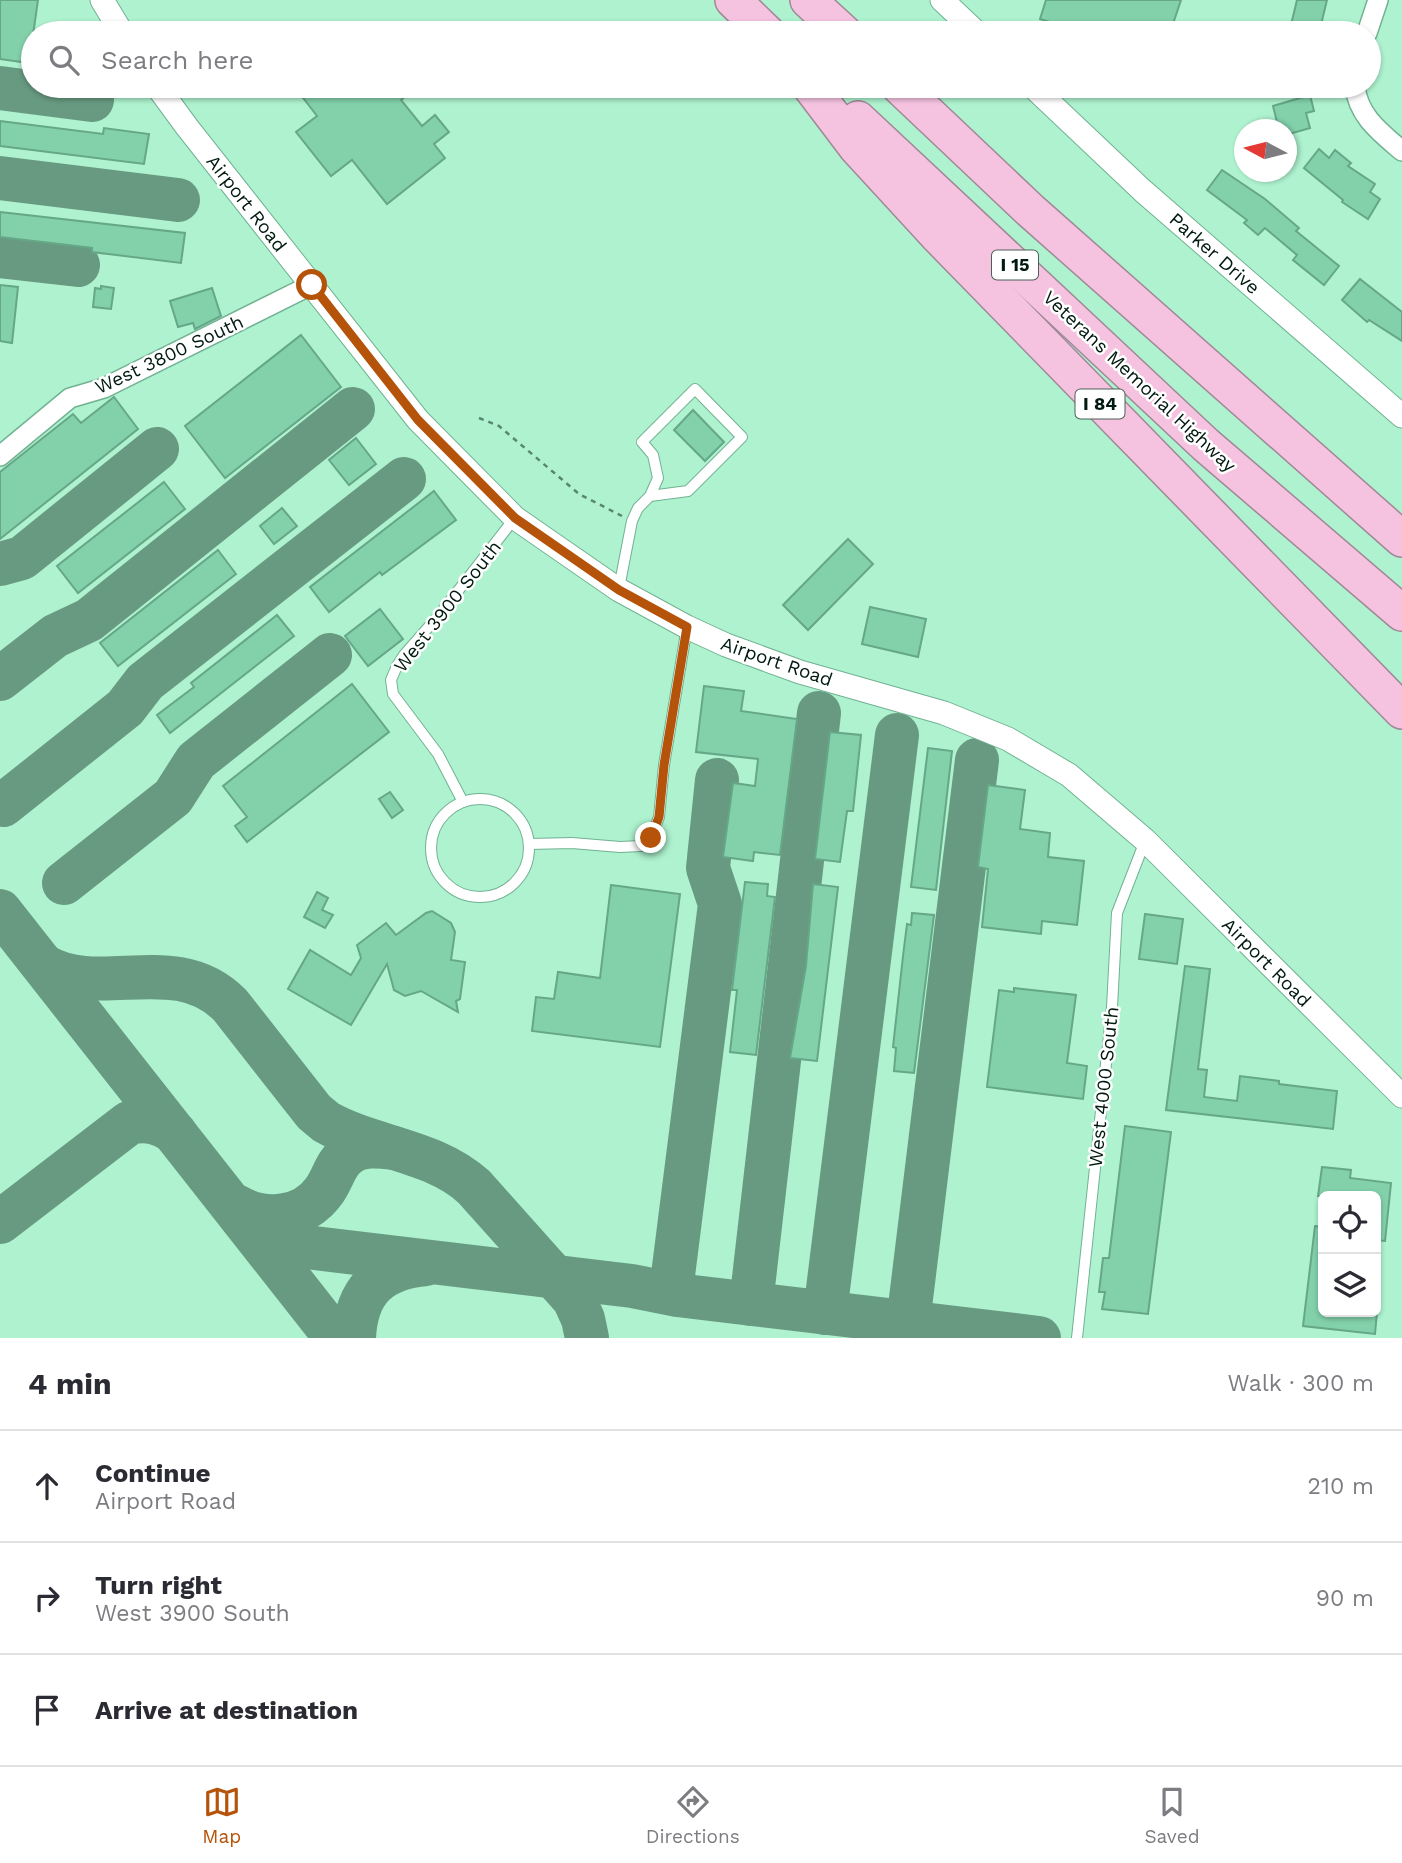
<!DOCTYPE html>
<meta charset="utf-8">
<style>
body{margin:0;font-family:"Work Sans",sans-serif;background:#f2f2f3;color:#2b2b33}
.controls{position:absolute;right:21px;bottom:21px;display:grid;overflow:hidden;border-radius:10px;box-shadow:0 2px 5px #0004}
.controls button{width:63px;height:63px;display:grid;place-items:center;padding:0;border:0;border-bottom:2px solid #e1e1e2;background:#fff;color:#2b2b33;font:35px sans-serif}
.compass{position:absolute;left:1234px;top:119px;width:63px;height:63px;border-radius:50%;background:#fff;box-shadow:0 2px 5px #0004;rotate:277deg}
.stop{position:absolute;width:21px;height:21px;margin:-16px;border:5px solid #b45309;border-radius:50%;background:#fff}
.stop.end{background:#b45309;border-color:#fff;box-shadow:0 2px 7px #0008}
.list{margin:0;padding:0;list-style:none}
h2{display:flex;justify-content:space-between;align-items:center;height:91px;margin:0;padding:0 28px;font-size:30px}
h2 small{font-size:23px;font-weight:400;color:#7c7c81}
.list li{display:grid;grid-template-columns:46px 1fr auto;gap:21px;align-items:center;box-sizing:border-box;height:112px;padding:0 28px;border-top:2px solid #e1e1e2}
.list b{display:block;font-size:26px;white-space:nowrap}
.list p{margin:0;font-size:23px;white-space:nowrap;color:#7c7c81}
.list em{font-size:23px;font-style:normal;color:#7c7c81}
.icon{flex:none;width:38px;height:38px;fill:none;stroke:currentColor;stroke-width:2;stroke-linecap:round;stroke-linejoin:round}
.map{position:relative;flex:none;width:1402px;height:1338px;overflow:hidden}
.search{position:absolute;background:#fff;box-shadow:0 2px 5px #0004;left:21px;right:21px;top:21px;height:77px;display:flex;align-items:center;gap:18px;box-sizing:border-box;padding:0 24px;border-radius:38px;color:#7c7c81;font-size:26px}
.sheet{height:427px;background:#fff}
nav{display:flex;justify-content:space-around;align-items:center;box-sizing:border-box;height:98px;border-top:2px solid #e1e1e2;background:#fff;font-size:19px;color:#7c7c81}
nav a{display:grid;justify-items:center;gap:4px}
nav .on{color:#b45309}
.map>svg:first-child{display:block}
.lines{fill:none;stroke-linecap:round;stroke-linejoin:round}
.taxiway{stroke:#689a81;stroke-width:44}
.building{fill:#82d1ab;stroke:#65a787;stroke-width:2}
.service-casing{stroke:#71b292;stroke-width:12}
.minor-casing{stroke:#71b292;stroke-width:22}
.tertiary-casing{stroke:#71b292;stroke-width:25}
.motorway-casing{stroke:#a08897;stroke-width:38}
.path{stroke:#588770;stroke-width:2.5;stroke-dasharray:5 5;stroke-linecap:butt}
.service{stroke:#fff;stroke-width:10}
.minor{stroke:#fff;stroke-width:19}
.tertiary{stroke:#fff;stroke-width:23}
.motorway{stroke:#f5c3e0;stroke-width:35}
.route{stroke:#b45309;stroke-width:9}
.labels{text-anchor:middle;stroke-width:5;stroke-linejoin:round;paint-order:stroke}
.shield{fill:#fff;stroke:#4d5f57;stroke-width:2}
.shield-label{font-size:18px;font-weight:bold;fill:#011a0f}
.street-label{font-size:19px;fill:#011a0f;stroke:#fff}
</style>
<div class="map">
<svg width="1402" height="1338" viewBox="0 0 1402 1338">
<rect width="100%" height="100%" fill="#aef2cf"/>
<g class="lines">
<g class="taxiway">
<polyline points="0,88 92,100"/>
<polyline points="0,178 178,200"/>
<polyline points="0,256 78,265"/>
<polyline points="0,564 22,558 157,449"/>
<polyline points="0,679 55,636 89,620 353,409"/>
<polyline points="3,805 125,708 145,682 404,479"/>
<polyline points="64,883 173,797 196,761 330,655"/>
<polyline points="0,911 336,1338"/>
<path d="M44,966c57,33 131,-16 186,39l84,107 12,10c46,26 108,28 148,65l100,112 9,20 4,19"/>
<path d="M236,1206c29,17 68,13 88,-15 9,-12 11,-27 23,-36 13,-11 31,-9 47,-7"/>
<polyline points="242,1218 273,1238 306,1247 632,1286 677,1295 1039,1338"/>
<path d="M0,1222l129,-99c18,-4 32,-1 46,10"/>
<polyline points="671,1291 720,904 708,868 717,780"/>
<polyline points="751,1304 819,713"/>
<polyline points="825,1313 897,735"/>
<polyline points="908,1323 977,760"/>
<path d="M354,1338c2,-48 26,-70 72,-74"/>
</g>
</g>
<g class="building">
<polygon points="0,0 38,0 29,63 0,59"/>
<polygon points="1046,0 1181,0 1170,33 1084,33 1040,19"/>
<polygon points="1297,0 1327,0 1319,33 1289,33"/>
<polygon points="294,86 402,86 408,94 401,100 422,126 435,115 449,132 434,144 445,158 387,204 352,160 331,176 296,132 317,116"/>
<polygon points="1310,95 1314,111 1306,113 1310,128 1286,135 1286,130 1279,130 1273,106"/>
<polygon points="0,121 103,134 104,128 149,134 144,164 0,146"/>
<polygon points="1319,149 1329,158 1335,150 1351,163 1348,166 1375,184 1370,192 1380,199 1368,219 1342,202 1343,200 1304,168"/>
<polygon points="1222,170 1265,199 1299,228 1296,231 1339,266 1324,285 1293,260 1297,255 1265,228 1258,235 1244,223 1247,220 1207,190"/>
<polygon points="0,212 185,233 181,263 92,252 92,248 0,237"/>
<polygon points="1360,279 1402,312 1402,341 1369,320 1367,322 1342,300"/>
<polygon points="0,285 18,287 12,343 0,341"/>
<polygon points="101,286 114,288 111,309 93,307 95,288 101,289"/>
<polygon points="212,288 221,316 195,329 193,323 178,327 170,301"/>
<polygon points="301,335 341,387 225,478 185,426"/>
<polygon points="114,397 138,429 0,539 0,472 73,414 81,423"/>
<polygon points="693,410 724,442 705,461 674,430"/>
<polygon points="356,438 376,464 349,485 329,460"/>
<polygon points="164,482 185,509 78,593 57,566"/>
<polygon points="434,491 456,520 382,575 380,572 329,612 310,587"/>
<polygon points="282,508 297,526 274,544 260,526"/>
<polygon points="848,539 873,564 808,630 783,605"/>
<polygon points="218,550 236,574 118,666 100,643"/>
<polygon points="870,607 926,619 918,657 862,644"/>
<polygon points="380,609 403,639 368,666 345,636"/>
<polygon points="277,615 294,636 170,733 157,715 194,687 191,683"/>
<polygon points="352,684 389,732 247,842 235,826 247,817 223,786"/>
<polygon points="704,686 744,691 741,711 797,719 780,855 754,852 753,861 723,857 733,783 755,786 758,759 696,752"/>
<polygon points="830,732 861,735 853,811 847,811 840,862 815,859"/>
<polygon points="928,748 952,751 936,890 911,887"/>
<polygon points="988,785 1025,790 1020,829 1050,833 1048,857 1084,861 1077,925 1042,921 1041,934 982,927 988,869 978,867"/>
<polygon points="390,792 403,810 392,818 379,799"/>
<polygon points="745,882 768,884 767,896 775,897 756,1055 730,1052 737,990 732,990"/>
<polygon points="813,884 838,887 817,1061 790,1058 806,966"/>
<polygon points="611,885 680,894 660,1047 532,1031 536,997 554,999 558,972 600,978"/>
<polygon points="317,892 328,898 322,910 333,915 325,928 304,917"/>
<polygon points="432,911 451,923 455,932 451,960 465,962 460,999 456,1001 458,1012 421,991 405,996 394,990 387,964 351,1025 288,989 310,950 351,975 361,958 357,945 386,923 396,935 426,913"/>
<polygon points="912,913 934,915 914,1073 894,1071 896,1048 893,1047 903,956 907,924 911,925"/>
<polygon points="1145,914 1183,919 1177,964 1139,959"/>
<polygon points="1185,966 1210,969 1198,1069 1207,1070 1204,1097 1237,1101 1240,1076 1279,1081 1279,1084 1337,1091 1333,1129 1166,1110"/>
<polygon points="1014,988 1076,995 1067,1063 1087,1066 1083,1099 987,1087 999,990 1014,992"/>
<polygon points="1125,1126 1171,1132 1148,1314 1102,1309 1105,1292 1099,1292 1103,1258 1109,1258"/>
<polygon points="1322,1167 1351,1170 1350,1178 1391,1183 1385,1241 1376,1240 1376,1196 1318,1196"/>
<polygon points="1315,1226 1323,1227 1323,1312 1377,1312 1375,1334 1303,1326"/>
</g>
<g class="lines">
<defs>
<g id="service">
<polyline points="619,588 632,521 638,508 650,496 658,478 653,455 642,442 695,389 742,437 688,491 650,496"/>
<circle cx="480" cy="848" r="49"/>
<polyline points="463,802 438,754 393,694 391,680 397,666 404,655 440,614 514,519"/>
<polyline points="529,844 572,843 620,847 641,846 651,838 659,817 664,765 687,627"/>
<polyline points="1077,1338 1112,1007 1117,913 1145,841"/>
</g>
<g id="minor">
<polyline points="1367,33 1378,0"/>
<path d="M1355,86c3,30 25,46 47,65"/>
<polyline points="0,456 70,398 104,388 311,285"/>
</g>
<g id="tertiary">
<polyline points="102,0 122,33"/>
<polyline points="942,0 977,33"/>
<polyline points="157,86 187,127 418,420 515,518 619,590 687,627 726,645 800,672 944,713 1008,739 1069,775 1145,840 1402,1096"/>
<polyline points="1032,86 1143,191 1402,416"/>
</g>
<g id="motorway">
<polyline points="733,0 767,33"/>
<polyline points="808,0 844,33"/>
<polyline points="810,86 857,148 937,235 1402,711"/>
<polyline points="899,86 1030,210 1402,539"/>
<polyline points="858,119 1206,445 1402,613"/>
</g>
</defs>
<use href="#service" class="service-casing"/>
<use href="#minor" class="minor-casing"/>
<use href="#tertiary" class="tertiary-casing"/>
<use href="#motorway" class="motorway-casing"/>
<polyline class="path" points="479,418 499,426 579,494 622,516"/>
<use href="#service" class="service"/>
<use href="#minor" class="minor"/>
<use href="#tertiary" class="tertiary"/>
<use href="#motorway" class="motorway"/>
</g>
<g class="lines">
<polyline class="route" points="312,285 418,420 515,518 619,590 687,627 664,765 659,817 651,838"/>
</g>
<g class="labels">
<g class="shield">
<rect x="992" y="250.5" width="46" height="29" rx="5"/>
<rect x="1075.5" y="389.5" width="49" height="29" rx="5"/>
</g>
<g class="shield-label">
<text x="1015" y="271">I 15</text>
<text x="1100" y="410">I 84</text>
</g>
<g class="street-label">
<text transform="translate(247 203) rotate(52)" y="7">Airport Road</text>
<text transform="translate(1215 253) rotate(41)" y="7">Parker Drive</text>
<text transform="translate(169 354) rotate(-25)" y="7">West 3800 South</text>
<text transform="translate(1140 381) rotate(43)" y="7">Veterans Memorial Highway</text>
<text transform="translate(447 606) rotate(-52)" y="7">West 3900 South</text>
<text transform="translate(777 661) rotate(19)" y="7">Airport Road</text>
<text transform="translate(1267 962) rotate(45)" y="7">Airport Road</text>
<text transform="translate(1103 1087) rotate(-84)" y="7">West 4000 South</text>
</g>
</g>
</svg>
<div class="controls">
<button><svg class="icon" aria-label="locate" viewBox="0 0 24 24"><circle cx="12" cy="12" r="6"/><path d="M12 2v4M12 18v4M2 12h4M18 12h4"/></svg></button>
<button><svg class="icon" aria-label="layers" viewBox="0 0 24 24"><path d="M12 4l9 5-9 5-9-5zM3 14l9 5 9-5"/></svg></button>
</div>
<svg class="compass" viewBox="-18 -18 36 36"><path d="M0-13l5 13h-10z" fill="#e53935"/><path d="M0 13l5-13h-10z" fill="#7c7c81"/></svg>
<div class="stop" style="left:312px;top:285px"></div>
<div class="stop end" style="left:651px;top:838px"></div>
<div class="search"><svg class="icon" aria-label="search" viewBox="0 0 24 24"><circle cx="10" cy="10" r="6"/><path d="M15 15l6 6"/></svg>Search here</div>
</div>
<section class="sheet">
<h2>4 min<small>Walk · 300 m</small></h2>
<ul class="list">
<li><svg class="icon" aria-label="ahead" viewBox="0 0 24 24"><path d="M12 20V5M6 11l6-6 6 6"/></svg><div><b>Continue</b><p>Airport Road</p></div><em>210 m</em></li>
<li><svg class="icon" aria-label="right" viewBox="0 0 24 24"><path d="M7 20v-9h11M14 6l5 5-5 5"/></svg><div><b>Turn right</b><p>West 3900 South</p></div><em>90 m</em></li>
<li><svg class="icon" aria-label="arrive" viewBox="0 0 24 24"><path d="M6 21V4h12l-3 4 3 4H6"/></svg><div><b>Arrive at destination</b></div></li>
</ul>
</section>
<nav>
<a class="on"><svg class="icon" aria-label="map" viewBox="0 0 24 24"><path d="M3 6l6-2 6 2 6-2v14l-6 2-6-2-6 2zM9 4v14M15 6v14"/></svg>Map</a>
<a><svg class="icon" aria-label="directions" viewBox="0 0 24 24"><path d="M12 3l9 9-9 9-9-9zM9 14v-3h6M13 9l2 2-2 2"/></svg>Directions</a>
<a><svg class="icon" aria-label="saved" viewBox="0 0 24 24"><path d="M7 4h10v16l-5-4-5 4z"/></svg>Saved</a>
</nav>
